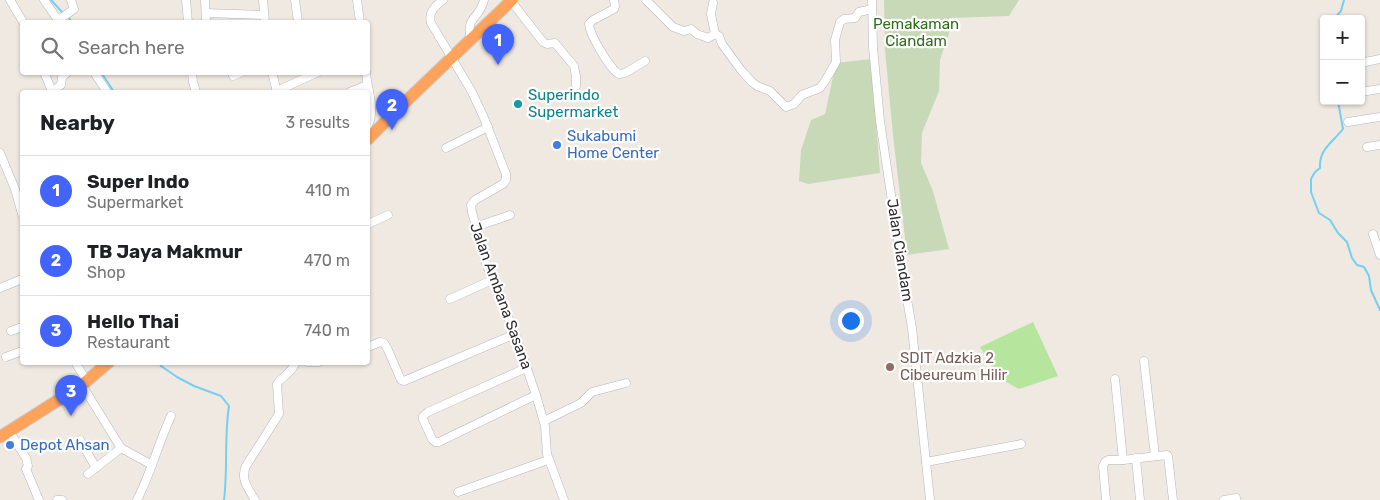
<!DOCTYPE html>
<meta charset="utf-8">
<style>
body{margin:0;font-family:Rubik,sans-serif;background:#f2f2f2;color:#202124}
.controls{position:absolute;right:15px;top:15px;display:grid;overflow:hidden;border-radius:5px;box-shadow:0 1px 4px #0004}
.controls button{width:45px;height:45px;display:grid;place-items:center;padding:0;border:0;border-bottom:1px solid #e0e0e0;background:#fff;color:#202124;font:25px sans-serif}
.you{position:absolute;left:850px;top:320px;width:18px;height:18px;margin:-12px;border:4px solid #fff;border-radius:50%;background:#1a73e8;box-shadow:0 0 0 8px #1a73e833}
.badge{display:grid;place-items:center;width:32px;height:32px;border-radius:50%;background:#4264fb;color:#fff;font-size:16px;font-weight:700}
.pin{position:absolute;translate:-50% -41px;filter:drop-shadow(0 1px 2px #0008)}
.pin::after{content:'';position:absolute;top:26px;width:18px;height:15px;background:inherit;clip-path:polygon(0 0,100% 0,50% 100%)}
.list{margin:0;padding:0;list-style:none}
h2{display:flex;justify-content:space-between;align-items:center;height:65px;margin:0;padding:0 20px;font-size:21px}
h2 small{font-size:16px;font-weight:400;color:#757577}
.list li{display:grid;grid-template-columns:32px 1fr auto;gap:15px;align-items:center;box-sizing:border-box;height:70px;padding:0 20px;border-top:1px solid #e0e0e0}
.list b{display:block;font-size:19px;white-space:nowrap}
.list p{margin:0;font-size:16px;white-space:nowrap;color:#757577}
.list em{font-size:16px;font-style:normal;color:#757577}
.icon{flex:none;width:28px;height:28px;fill:none;stroke:currentColor;stroke-width:2;stroke-linecap:round;stroke-linejoin:round}
.map{position:relative;flex:none;width:1380px;height:500px;overflow:hidden}
.search{position:absolute;background:#fff;box-shadow:0 1px 4px #0004;left:20px;top:20px;width:350px;height:55px;display:flex;align-items:center;gap:12px;box-sizing:border-box;padding:0 18px;border-radius:5px;color:#757577;font-size:19px}
.panel{position:absolute;background:#fff;box-shadow:0 1px 4px #0004;left:20px;top:90px;width:350px;height:275px;border-radius:5px}
.map>svg:first-child{display:block}
.green{fill:#b6e59e}
.cemetery{fill:#c8d9b8}
.lines{fill:none;stroke-linecap:round;stroke-linejoin:round}
.stream{stroke:#75cff0;stroke-width:2}
.minor-casing{stroke:#b4b7c1;stroke-width:9}
.highway-casing{stroke:#c9c9c9;stroke-width:13}
.minor{stroke:#fff;stroke-width:8}
.highway{stroke:#ffa35c;stroke-width:11}
.culture-dot{fill:#0f9aa8;stroke:#fff;stroke-width:2}
.shop-dot{fill:#3f7fe0;stroke:#fff;stroke-width:2}
.education-dot{fill:#8d6e63;stroke:#fff;stroke-width:2}
.labels{text-anchor:middle;stroke-width:4.5;stroke-linejoin:round;paint-order:stroke}
.park-label{font-size:15px;fill:#2c6e1b;stroke:#fff}
.culture-label{font-size:15px;fill:#0d838f;stroke:#fff;text-anchor:start}
.shop-label{font-size:15px;fill:#366cbe;stroke:#fff;text-anchor:start}
.street-label{font-size:15px;fill:#2e2e2e;stroke:#fff}
.education-label{font-size:15px;fill:#785e54;stroke:#fff;text-anchor:start}
</style>
<div class="map">
<svg width="1380" height="500" viewBox="0 0 1380 500">
<rect width="100%" height="100%" fill="#efe9e1"/>
<polygon class="green" points="1033,322 1058,376 1019,389 999,378 980,347"/>
<g class="cemetery">
<polygon points="884,0 1019,0 1009,16 949,18 949,33 940,60 939,91 922,133 921,163 933,191 949,249 907,255 893,135 885,50"/>
<polygon points="871,59 880,173 808,184 799,181 801,150 811,120 825,114 836,63"/>
</g>
<g class="lines">
<g class="stream">
<polyline points="51,0 64,14"/>
<polyline points="68,17 72,22"/>
<polyline points="1334,19 1341,11 1344,0"/>
<polyline points="101,72 114,92"/>
<path d="M1338,101l5,28c-11,14 -24,20 -23,39l-5,4 -4,7v13l8,21 11,7 8,13 9,9 5,16 5,7 7,2 5,9 2,14 9,20"/>
<path d="M159,362l2,4 16,11 17,9 27,10 8,10c-5,31 -1,63 -5,94"/>
</g>
<defs>
<g id="minor">
<polyline points="10,0 23,22"/>
<polyline points="44,0 58,20"/>
<polyline points="186,0 188,22"/>
<polyline points="205,0 206,22"/>
<polyline points="263,0 265,22"/>
<polyline points="295,0 298,22"/>
<polyline points="357,0 360,22"/>
<path d="M443,0c-8,6 -15,12 -12,23l41,69 12,26 22,56v6l-3,4 -28,16 -4,5 1,7 14,51 29,71 21,61 9,31 2,28 17,46"/>
<path d="M614,0l1,6 -1,3 -21,11 -4,4c1,11 20,44 30,50l6,-1 20,-12"/>
<polyline points="646,0 673,27 684,31 691,29 697,34 708,38 715,34 719,36 722,44 741,70 752,82 757,86 770,91 786,107 794,104 802,95 820,88 825,81 836,62 835,40 840,22 844,19 855,18 859,12 872,9"/>
<polyline points="872,0 873,47 880,121 904,282 912,328 930,500"/>
<polyline points="511,1 543,42 547,44 555,43 574,66 576,76 576,86"/>
<polyline points="713,3 711,14 715,34"/>
<polyline points="206,13 264,15"/>
<polyline points="56,22 74,9 71,0"/>
<path d="M471,40c-6,-24 9,-21 13,-40"/>
<polyline points="1361,63 1380,59"/>
<polyline points="44,72 52,91"/>
<polyline points="94,72 107,92"/>
<polyline points="192,72 193,82 196,92"/>
<polyline points="272,72 277,92"/>
<path d="M366,72c1,17 10,38 2,53"/>
<polyline points="233,76 242,72"/>
<polyline points="53,92 52,91 61,85 62,77 68,72"/>
<polyline points="275,92 318,72"/>
<polyline points="350,92 367,85"/>
<polyline points="1361,92 1380,89"/>
<polyline points="1348,122 1380,117"/>
<polyline points="1367,147 1380,145"/>
<polyline points="446,148 488,127"/>
<polyline points="0,153 15,189 22,214"/>
<polyline points="368,224 388,215"/>
<polyline points="475,227 510,215"/>
<polyline points="1373,234 1380,255"/>
<polyline points="0,288 22,279"/>
<polyline points="450,299 492,280"/>
<polyline points="11,331 22,327"/>
<polyline points="368,347 380,342 384,343 388,350 401,380 404,381 515,334"/>
<polyline points="6,357 22,351"/>
<polyline points="1144,361 1155,456"/>
<polyline points="75,362 86,380"/>
<polyline points="307,362 319,362"/>
<polyline points="526,368 428,412 423,416 423,419 432,439 435,442 439,442 536,395"/>
<polyline points="1115,379 1123,460"/>
<polyline points="82,385 121,448 88,474"/>
<polyline points="544,421 581,403 592,392 626,383"/>
<polyline points="9,431 26,458 28,466 26,469 39,500"/>
<polyline points="80,440 96,468"/>
<polyline points="121,448 152,465"/>
<polyline points="1136,458 1140,500"/>
<polyline points="926,462 1021,444"/>
<polyline points="458,492 548,460"/>
<polyline points="57,500 62,500"/>
<path d="M137,500c14,-27 21,-56 34,-84"/>
<path d="M255,500c-7,-12 -15,-21 -9,-34l33,-52 -2,-30c6,-9 13,-9 19,-22"/>
<polyline points="1106,500 1103,466 1105,462 1108,460 1123,460 1167,455 1168,456 1173,500"/>
<polyline points="1224,500 1236,498"/>
</g>
<g id="highway">
<polyline points="368,139 399,108 512,0"/>
<polyline points="0,437 82,385 109,362"/>
</g>
</defs>
<use href="#minor" class="minor-casing"/>
<use href="#highway" class="highway-casing"/>
<use href="#minor" class="minor"/>
<use href="#highway" class="highway"/>
</g>
<circle class="culture-dot" cx="518" cy="104" r="5"/>
<g class="shop-dot">
<circle cx="557" cy="145" r="5"/>
<circle cx="10" cy="445" r="5"/>
</g>
<circle class="education-dot" cx="890" cy="367" r="5"/>
<g class="labels">
<g class="park-label">
<text x="916" y="29">Pemakaman<tspan x="916" dy="17">Ciandam</tspan></text>
</g>
<g class="culture-label">
<text x="528" y="100">Superindo<tspan x="528" dy="17">Supermarket</tspan></text>
</g>
<g class="shop-label">
<text x="567" y="141">Sukabumi<tspan x="567" dy="17">Home Center</tspan></text>
<text x="20" y="450">Depot Ahsan</text>
</g>
<g class="street-label">
<text transform="translate(900 250) rotate(81)" y="5">Jalan Ciandam</text>
<text transform="translate(501 296) rotate(70)" y="5">Jalan Ambana Sasana</text>
</g>
<g class="education-label">
<text x="900" y="363">SDIT Adzkia 2<tspan x="900" dy="17">Cibeureum Hilir</tspan></text>
</g>
</g>
</svg>
<div class="controls">
<button>+</button>
<button>−</button>
</div>
<div class="you"></div>
<div class="pin badge" style="left:498px;top:65px">1</div>
<div class="pin badge" style="left:392px;top:130px">2</div>
<div class="pin badge" style="left:71px;top:416px">3</div>
<div class="search"><svg class="icon" aria-label="search" viewBox="0 0 24 24"><circle cx="10" cy="10" r="6"/><path d="M15 15l6 6"/></svg>Search here</div>
<section class="panel">
<h2>Nearby<small>3 results</small></h2>
<ul class="list">
<li><span class="badge">1</span><div><b>Super Indo</b><p>Supermarket</p></div><em>410 m</em></li>
<li><span class="badge">2</span><div><b>TB Jaya Makmur</b><p>Shop</p></div><em>470 m</em></li>
<li><span class="badge">3</span><div><b>Hello Thai</b><p>Restaurant</p></div><em>740 m</em></li>
</ul>
</section>
</div>
